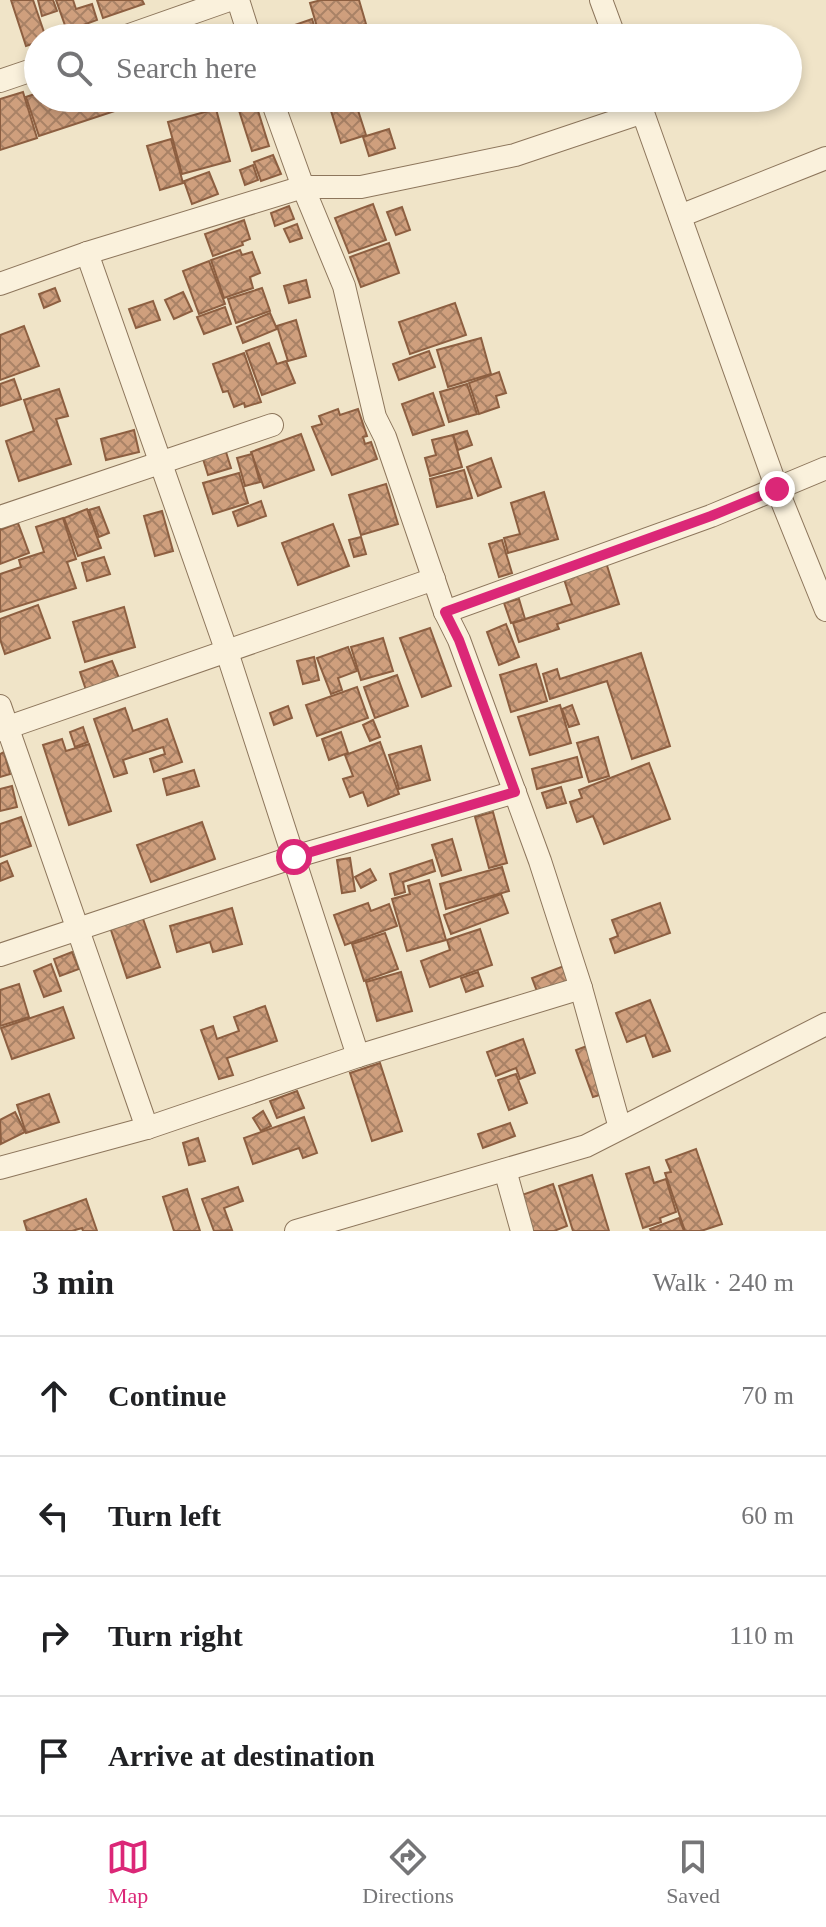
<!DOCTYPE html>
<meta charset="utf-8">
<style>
body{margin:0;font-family:Georgia,serif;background:#f2f2f2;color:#202124}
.stop{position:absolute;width:24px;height:24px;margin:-18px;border:6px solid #db2777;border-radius:50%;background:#fff}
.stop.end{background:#db2777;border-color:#fff;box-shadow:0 2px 8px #0008}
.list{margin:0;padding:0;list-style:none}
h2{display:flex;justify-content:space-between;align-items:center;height:104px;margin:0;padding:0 32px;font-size:34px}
h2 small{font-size:26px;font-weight:400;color:#757577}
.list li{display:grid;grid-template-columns:52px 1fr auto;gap:24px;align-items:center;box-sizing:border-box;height:120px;padding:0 32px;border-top:2px solid #e0e0e0}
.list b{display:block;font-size:30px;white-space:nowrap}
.list em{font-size:26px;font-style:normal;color:#757577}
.icon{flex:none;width:44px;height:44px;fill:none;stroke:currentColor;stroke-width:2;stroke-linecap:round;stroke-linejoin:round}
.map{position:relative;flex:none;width:826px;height:1231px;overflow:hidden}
.search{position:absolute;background:#fff;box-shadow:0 4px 12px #0003;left:24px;right:24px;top:24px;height:88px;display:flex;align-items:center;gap:20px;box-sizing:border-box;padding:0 28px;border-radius:44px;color:#757577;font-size:30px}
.sheet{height:584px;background:#fff}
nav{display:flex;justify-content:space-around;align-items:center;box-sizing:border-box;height:112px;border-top:2px solid #e0e0e0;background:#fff;font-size:22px;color:#757577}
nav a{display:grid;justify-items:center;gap:4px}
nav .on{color:#db2777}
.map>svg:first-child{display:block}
.building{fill:url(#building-cross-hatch);stroke:#8d5f41;stroke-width:2}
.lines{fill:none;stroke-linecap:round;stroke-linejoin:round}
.street-casing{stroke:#8d765c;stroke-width:24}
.street{stroke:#faf1dc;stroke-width:22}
.route{stroke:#db2777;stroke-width:10}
</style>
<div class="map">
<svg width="826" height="1231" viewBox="0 0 826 1231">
<defs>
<pattern id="building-cross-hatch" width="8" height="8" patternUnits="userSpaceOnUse" patternTransform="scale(2)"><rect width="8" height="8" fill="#cf9f7d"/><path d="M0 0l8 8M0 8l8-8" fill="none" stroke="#a98266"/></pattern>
</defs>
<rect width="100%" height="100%" fill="#f0e4c8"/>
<g class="building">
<polygon points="11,0 33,0 46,38 38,38 38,42 26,46"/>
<polygon points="38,0 53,0 57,11 42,16"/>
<polygon points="56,0 73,0 76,9 92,4 97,20 67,31"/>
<polygon points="97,0 142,0 144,4 103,18"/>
<polygon points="321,0 359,0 366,24 320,37 310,3"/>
<polygon points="312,19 318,37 270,38 269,34"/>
<polygon points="218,28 222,38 188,38"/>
<polygon points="23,92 37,138 0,150 0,99"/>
<polygon points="38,93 38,98 64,98 68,109 74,107 71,98 154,98 39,136 26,97"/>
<polygon points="235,98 254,98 269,146 252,151"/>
<polygon points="327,98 354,98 366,135 341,143"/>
<polygon points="216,109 230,161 182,174 168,122"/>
<polygon points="389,129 395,148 369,156 363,137"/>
<polygon points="171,139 183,183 160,190 147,146"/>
<polygon points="273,155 281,174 261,181 254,162"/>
<polygon points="253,165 258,180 245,185 240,170"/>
<polygon points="209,172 218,194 192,204 184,181"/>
<polygon points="373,204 386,240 349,253 335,218"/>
<polygon points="289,206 294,219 275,226 271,213"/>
<polygon points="402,207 410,230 396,235 387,212"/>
<polygon points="244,220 250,239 242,242 243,245 213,256 205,234"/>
<polygon points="297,224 302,238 290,242 284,229"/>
<polygon points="389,243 399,273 361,287 350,257"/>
<polygon points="240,250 242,255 252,252 260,273 250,277 253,288 224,298 211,260"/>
<polygon points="209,261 225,304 199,314 183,271"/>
<polygon points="306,280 310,297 289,303 284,286"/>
<polygon points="55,288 60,301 44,308 39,294"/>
<polygon points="262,288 270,311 236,323 228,299"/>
<polygon points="183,292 192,311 174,319 165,300"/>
<polygon points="153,301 160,320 136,328 129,309"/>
<polygon points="455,303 466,335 410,354 399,322"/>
<polygon points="225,307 231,324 204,334 197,317"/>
<polygon points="270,313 277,329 243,343 237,327"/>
<polygon points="296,320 306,356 288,361 277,326"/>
<polygon points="24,326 39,366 0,380 0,335"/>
<polygon points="481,338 491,374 448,387 437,350"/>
<polygon points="269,343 277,364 286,361 295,383 262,395 246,351"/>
<polygon points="429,351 435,367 399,380 393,364"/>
<polygon points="244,353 261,402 245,407 244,403 234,407 228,391 223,392 213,364"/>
<polygon points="499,372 506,393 496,396 499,407 479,414 469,383"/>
<polygon points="14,379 21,399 0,406 0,384"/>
<polygon points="467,384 477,414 449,422 440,392"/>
<polygon points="59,389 68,416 56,419 71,464 19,481 6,441 34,431 24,400"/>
<polygon points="433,393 444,425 413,435 402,404"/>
<polygon points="338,409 340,415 358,409 367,436 363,437 365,444 371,442 377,459 332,475 312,427 322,424 319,416"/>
<polygon points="134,430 139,452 106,460 101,439"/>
<polygon points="467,431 472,445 458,450 453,435"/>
<polygon points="301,434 314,470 264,488 251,452"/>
<polygon points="453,435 462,467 430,476 425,458 436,455 432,440"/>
<polygon points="226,452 231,468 208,475 203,459"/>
<polygon points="252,454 260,482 245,486 237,458"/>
<polygon points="491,458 501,487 478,496 467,467"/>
<polygon points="464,470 472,498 437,507 430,479"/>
<polygon points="239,473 248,503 213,514 203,483"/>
<polygon points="386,484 398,524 361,535 349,495"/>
<polygon points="544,492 558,539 508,553 504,538 520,534 511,503"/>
<polygon points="261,501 266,516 238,526 233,512"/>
<polygon points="99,507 109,533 99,537 89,510"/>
<polygon points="87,509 101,548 78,556 64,518"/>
<polygon points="162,511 173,551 155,556 144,516"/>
<polygon points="63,518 76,559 67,562 76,588 0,612 0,574 21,567 19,560 44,552 36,527"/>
<polygon points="18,523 29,553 0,564 0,530"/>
<polygon points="333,524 349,566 298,585 282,543"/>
<polygon points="361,537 366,554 354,557 349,540"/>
<polygon points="502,540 512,573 499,577 489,544"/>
<polygon points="604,556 619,604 557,624 559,629 519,642 513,623 572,604 561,570"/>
<polygon points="104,557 110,574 87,581 82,563"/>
<polygon points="519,599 525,619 511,623 504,603"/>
<polygon points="38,605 50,638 5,654 0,639 0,619"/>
<polygon points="124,607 135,647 85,662 73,622"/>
<polygon points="506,624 519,657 499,665 487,632"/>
<polygon points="430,628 451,686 422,697 400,638"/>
<polygon points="383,638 393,671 361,680 351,647"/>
<polygon points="348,647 357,671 338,678 342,690 331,694 317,658"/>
<polygon points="641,653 670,746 632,759 607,681 550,699 543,674 557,669 560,679"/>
<polygon points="314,657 319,680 303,684 297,661"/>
<polygon points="112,661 119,678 86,690 80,672"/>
<polygon points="536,664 547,701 511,712 500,675"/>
<polygon points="397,675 408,706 375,718 364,687"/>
<polygon points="357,687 368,718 317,736 306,705"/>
<polygon points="560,705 571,743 530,755 518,717"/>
<polygon points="572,705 579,724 569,727 562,709"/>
<polygon points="288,706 292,718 274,725 270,713"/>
<polygon points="125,708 133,731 167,719 182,762 154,772 150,759 165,754 163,747 123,760 127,773 114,777 94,719"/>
<polygon points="373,720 380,737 370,741 363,725"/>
<polygon points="83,727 88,742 75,747 70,732"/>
<polygon points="341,732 348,753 329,760 322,739"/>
<polygon points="598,737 609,776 589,782 577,743"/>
<polygon points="62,739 66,751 89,744 111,811 69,825 43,745"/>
<polygon points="380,742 399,794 368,806 363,792 350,797 343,779 353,776 345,755"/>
<polygon points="421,746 430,780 399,789 389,755"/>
<polygon points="4,752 10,774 0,777 0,754"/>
<polygon points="577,757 582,777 537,789 532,769"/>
<polygon points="649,763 670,819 604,844 593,816 577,822 570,802 582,798 579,790"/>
<polygon points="194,770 199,786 167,795 163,779"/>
<polygon points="12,786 17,807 0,811 0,789"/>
<polygon points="561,787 566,803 547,808 542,793"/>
<polygon points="493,812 507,863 489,868 475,817"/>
<polygon points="21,817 31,846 0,857 0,824"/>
<polygon points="202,822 215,859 151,882 137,845"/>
<polygon points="452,839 461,870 442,876 432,845"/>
<polygon points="350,858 355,891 342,893 337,860"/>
<polygon points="432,860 435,871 403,882 405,892 395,895 390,874"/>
<polygon points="7,861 13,876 0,881 0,864"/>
<polygon points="502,867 509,891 446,909 440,884"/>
<polygon points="370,869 376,880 361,888 355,877"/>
<polygon points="429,880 446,940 407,951 392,899 410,894 408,886"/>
<polygon points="501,894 508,913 451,934 444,915"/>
<polygon points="368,903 371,911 389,904 397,926 345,945 334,915"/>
<polygon points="660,903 670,933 615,953 610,939 618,936 612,920"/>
<polygon points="232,908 242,944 213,952 210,942 177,952 170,926"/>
<polygon points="141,913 160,967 127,978 109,924"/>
<polygon points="480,929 492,965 430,987 421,961 450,950 447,940"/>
<polygon points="385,933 398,969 364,981 352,944"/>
<polygon points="72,952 79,969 60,976 54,959"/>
<polygon points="51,964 61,991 44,997 34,971"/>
<polygon points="564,966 570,982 538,994 532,978"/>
<polygon points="401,972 412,1011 377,1021 366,982"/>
<polygon points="478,972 483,986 466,992 461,978"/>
<polygon points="19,984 29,1017 0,1026 0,990"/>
<polygon points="650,1000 670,1051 653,1057 645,1035 627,1042 616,1013"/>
<polygon points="265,1006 277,1041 227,1058 233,1075 219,1079 201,1030 213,1026 217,1039 239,1031 234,1017"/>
<polygon points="63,1007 74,1038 12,1059 1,1028"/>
<polygon points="523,1039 535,1073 520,1079 516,1068 496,1076 487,1052"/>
<polygon points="592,1044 609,1092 593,1097 576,1050"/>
<polygon points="380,1063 402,1131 372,1141 350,1073"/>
<polygon points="516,1074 527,1103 509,1110 498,1080"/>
<polygon points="297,1091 304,1108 277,1118 270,1101"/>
<polygon points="49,1094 59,1122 26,1133 17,1105"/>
<polygon points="263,1111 271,1126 261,1131 253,1118"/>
<polygon points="15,1112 25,1132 1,1144 0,1120"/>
<polygon points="304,1117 317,1153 303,1158 299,1148 253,1164 244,1138"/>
<polygon points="510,1123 515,1136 483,1148 478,1134"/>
<polygon points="198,1138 205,1161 189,1165 183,1143"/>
<polygon points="696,1149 722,1224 701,1231 685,1231 665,1173 671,1172 666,1160"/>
<polygon points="649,1167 654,1183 666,1179 676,1212 660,1218 661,1222 643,1228 626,1174"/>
<polygon points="592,1175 609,1231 573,1231 559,1186"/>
<polygon points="553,1184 567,1226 554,1231 531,1231 519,1196"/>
<polygon points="238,1187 243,1201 224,1208 232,1230 214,1231 202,1199"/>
<polygon points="187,1189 200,1231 174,1231 163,1197"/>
<polygon points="86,1199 97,1231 83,1231 82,1228 72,1231 27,1231 24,1221"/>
<polygon points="679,1218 684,1231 651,1231 650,1229"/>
</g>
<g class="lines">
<defs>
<g id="street">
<polyline points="238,0 250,38"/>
<polyline points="601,0 615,38"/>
<polyline points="121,38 229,0"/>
<polyline points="0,81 38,68"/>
<polyline points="271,98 303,187 344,286 375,417 385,437 445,612 459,640 540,861 581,988 620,1128"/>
<polyline points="638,99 777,489 826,610"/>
<polyline points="680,216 826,158"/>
<polyline points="87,253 227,652 358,1056"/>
<polyline points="0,284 87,253 303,187 361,187 515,155 643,112"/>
<polyline points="0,517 272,425"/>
<polyline points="445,612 711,516 826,468"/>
<polyline points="0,706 147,1128"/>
<polyline points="0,730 434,579"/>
<polyline points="0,955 294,857 515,792"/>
<polyline points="0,1168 147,1128 358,1056 581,988"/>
<polyline points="505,1170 522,1231"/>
<polyline points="296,1231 586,1146 826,1024"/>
</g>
</defs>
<use href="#street" class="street-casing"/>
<use href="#street" class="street"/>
</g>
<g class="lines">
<polyline class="route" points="294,857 515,792 459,640 445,612 711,516 777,489"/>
</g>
</svg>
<div class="stop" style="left:294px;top:857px"></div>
<div class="stop end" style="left:777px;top:489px"></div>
<div class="search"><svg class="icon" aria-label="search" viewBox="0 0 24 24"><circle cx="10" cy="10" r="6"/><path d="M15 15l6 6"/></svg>Search here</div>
</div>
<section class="sheet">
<h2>3 min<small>Walk · 240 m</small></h2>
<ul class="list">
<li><svg class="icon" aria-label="ahead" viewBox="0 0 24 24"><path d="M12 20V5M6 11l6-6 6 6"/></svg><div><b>Continue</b></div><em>70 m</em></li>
<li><svg class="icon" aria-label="left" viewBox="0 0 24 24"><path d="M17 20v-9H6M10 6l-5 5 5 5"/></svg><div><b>Turn left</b></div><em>60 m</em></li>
<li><svg class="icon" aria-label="right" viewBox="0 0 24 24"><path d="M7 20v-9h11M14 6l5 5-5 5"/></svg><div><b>Turn right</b></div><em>110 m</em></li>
<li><svg class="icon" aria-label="arrive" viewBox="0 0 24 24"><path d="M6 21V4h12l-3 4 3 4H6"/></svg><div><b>Arrive at destination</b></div></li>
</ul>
</section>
<nav>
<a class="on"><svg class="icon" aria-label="map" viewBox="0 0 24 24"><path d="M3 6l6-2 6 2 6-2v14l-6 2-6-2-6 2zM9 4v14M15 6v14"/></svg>Map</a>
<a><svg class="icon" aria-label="directions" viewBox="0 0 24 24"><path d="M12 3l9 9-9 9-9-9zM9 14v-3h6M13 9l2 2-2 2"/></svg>Directions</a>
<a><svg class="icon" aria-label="saved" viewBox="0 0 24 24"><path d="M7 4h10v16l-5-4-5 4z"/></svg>Saved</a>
</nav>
